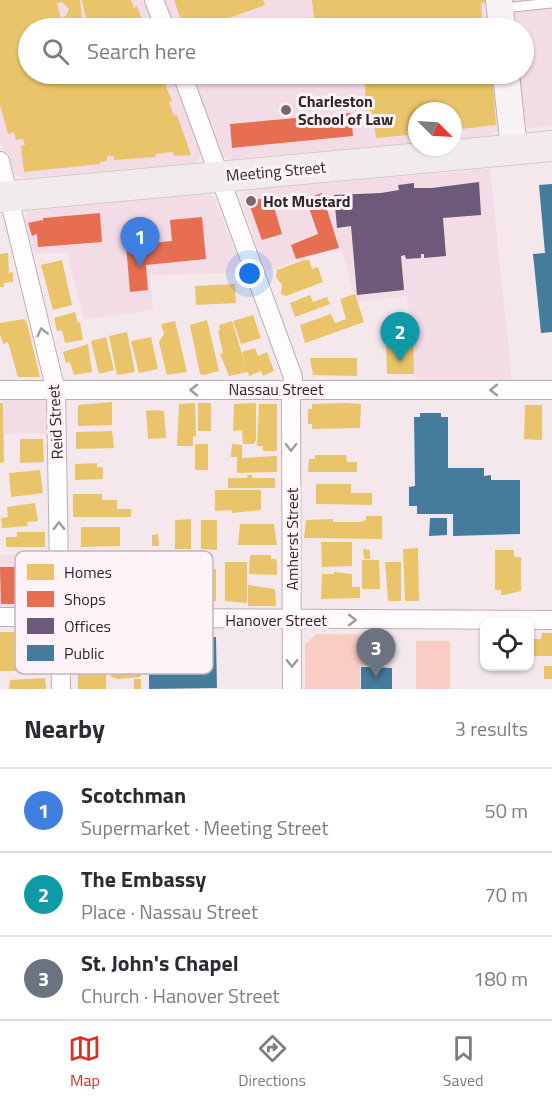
<!DOCTYPE html>
<meta charset="utf-8">
<style>
body{margin:0;font-family:"Titillium Web",sans-serif;background:#f2f2f3;color:#2b2b33}
.controls{position:absolute;right:18px;bottom:18px;display:grid;overflow:hidden;border-radius:12px;box-shadow:0 2px 4px #0004}
.controls button{width:54px;height:54px;display:grid;place-items:center;padding:0;border:0;border-bottom:2px solid #e1e1e2;background:#fff;color:#2b2b33;font:30px sans-serif}
.compass{position:absolute;left:408px;top:102px;width:54px;height:54px;border-radius:50%;background:#fff;box-shadow:0 2px 4px #0004;rotate:114deg}
.you{position:absolute;left:250px;top:274px;width:21px;height:21px;margin:-15px;border:4px solid #fff;border-radius:50%;background:#1a73e8;box-shadow:0 0 0 9px #1a73e833}
.badge{display:grid;place-items:center;width:39px;height:39px;border-radius:50%;background:#d93025;color:#fff;font-size:20px;font-weight:700}
.pin{position:absolute;translate:-50% -50px;filter:drop-shadow(0 2px 3px #0008)}
.pin::after{content:'';position:absolute;top:32px;width:21px;height:18px;background:inherit;clip-path:polygon(0 0,100% 0,50% 100%)}
.list{margin:0;padding:0;list-style:none}
h2{display:flex;justify-content:space-between;align-items:center;height:78px;margin:0;padding:0 24px;font-size:26px}
h2 small{font-size:20px;font-weight:400;color:#7c7c81}
.list li{display:grid;grid-template-columns:39px 1fr auto;gap:18px;align-items:center;box-sizing:border-box;height:84px;padding:0 24px;border-top:2px solid #e1e1e2}
.list b{display:block;font-size:22px;white-space:nowrap}
.list p{margin:0;font-size:20px;white-space:nowrap;color:#7c7c81}
.list em{font-size:20px;font-style:normal;color:#7c7c81}
.icon{flex:none;width:33px;height:33px;fill:none;stroke:currentColor;stroke-width:2;stroke-linecap:round;stroke-linejoin:round}
.map{position:relative;flex:none;width:552px;height:689px;overflow:hidden}
.search{position:absolute;background:#fff;box-shadow:0 2px 4px #0004;left:18px;right:18px;top:18px;height:66px;display:flex;align-items:center;gap:15px;box-sizing:border-box;padding:0 21px;border-radius:33px;color:#7c7c81;font-size:22px}
.sheet{height:330px;background:#fff}
nav{display:flex;justify-content:space-around;align-items:center;box-sizing:border-box;height:84px;border-top:2px solid #e1e1e2;background:#fff;font-size:16px;color:#7c7c81}
nav a{display:grid;justify-items:center;gap:3px}
nav .on{color:#d93025}
.map>svg:first-child{display:block}
.built{fill:#f4dce6}
.green{fill:#f9cdc3}
.homes{fill:#e9c46a;fill-rule:evenodd}
.shops{fill:#e76f51}
.offices{fill:#6d597a}
.public{fill:#457b9d}
.lines{fill:none;stroke-linecap:round;stroke-linejoin:round}
.lane-casing{stroke:#baafb4;stroke-width:11}
.street-casing{stroke:#baafb4;stroke-width:20}
.secondary-casing{stroke:#baafb4;stroke-width:28}
.primary-casing{stroke:#cec8ca;stroke-width:32}
.lane{stroke:#fefcfc;stroke-width:9}
.street{stroke:#fefcfc;stroke-width:18}
.secondary{stroke:#f8f3f5;stroke-width:26}
.primary{stroke:#f2ebec;stroke-width:30}
.oneway{stroke:#a19c9e}
.poi-dot{fill:#756b6f;stroke:#fef3f8;stroke-width:2}
.labels{text-anchor:middle;stroke-width:6;stroke-linejoin:round;paint-order:stroke}
.poi-label{font-size:16px;font-weight:bold;fill:#30272b;stroke:#fef3f8;text-anchor:start}
.street-label{font-size:16px;fill:#30272b;stroke:#fef3f8}
.key{fill:#fef3f8;stroke:#c0b6ba;stroke-width:1.5}
.key-label{font-size:16px;fill:#30272b}
</style>
<div class="map">
<svg width="552" height="689" viewBox="0 0 552 689">
<rect width="100%" height="100%" fill="#f5e8ed"/>
<g class="built">
<polygon points="0,0 143,0 154,28 28,28 28,74 171,74 201,154 196,163 25,178 9,173 0,139"/>
<polygon points="164,0 490,0 493,28 175,28"/>
<polygon points="505,0 552,0 552,126 531,128 520,123 512,74 524,74 524,28 508,28"/>
<polygon points="192,74 498,74 499,129 493,136 453,140 453,111 417,111 417,143 232,159 223,157"/>
<polygon points="490,169 512,382 416,381 407,296 356,302 341,246 266,271 241,200 244,193 254,189"/>
<polygon points="203,194 212,196 215,200 244,273 150,275 153,310 84,320 67,253 34,253 25,220 27,212 35,210"/>
<polygon points="4,398 46,400 48,433 4,434"/>
<polygon points="0,555 51,555 51,604 48,607 0,609"/>
</g>
<g class="green">
<polygon points="317,634 393,635 393,658 379,658 378,663 360,666 360,689 305,689 305,644"/>
<rect x="416" y="641" width="34" height="48"/>
</g>
<g class="homes">
<path d="M0,0h80l2,19 -9,9h-45v46h133l11,27 -3,1 5,14 3,-1 14,40 -17,1 -1,-4 -18,2 1,3 -42,3v-4h-7v5l-7,1v2l-76,8 -3,-26 4,-1 -2,-6 -7,1 -2,-8 -6,2 -8,-29zM62,2l7,7 -3,7 -5,2 -4,-15z"/>
<polygon points="82,0 131,0 134,8 137,6 145,28 85,28 83,20 86,19"/>
<polygon points="174,0 263,0 265,5 201,28 184,28"/>
<polygon points="312,0 485,0 485,2 481,3 482,19 486,19 486,28 360,28 360,24 315,28"/>
<polygon points="364,74 492,74 496,125 453,130 453,111 417,111 417,134 413,134 412,130 407,131 408,135 376,138 374,123 369,124 367,118"/>
<polygon points="8,253 9,273 13,272 13,282 4,283 4,287 0,287 0,254"/>
<polygon points="62,260 72,305 53,310 41,265"/>
<polygon points="304,260 309,260 312,269 318,267 323,282 286,296 281,294 282,285 276,277 277,270"/>
<polygon points="235,284 236,303 196,305 195,286"/>
<polygon points="355,294 364,322 305,343 300,325 331,314 335,323 346,319 340,299"/>
<polygon points="310,295 313,302 327,297 330,304 295,317 290,303"/>
<polygon points="75,312 78,323 80,322 83,340 65,343 62,330 57,331 54,318"/>
<polygon points="253,315 261,338 241,344 233,321"/>
<polygon points="24,319 27,323 40,377 18,377 8,342 3,344 0,334 0,323"/>
<polygon points="207,320 219,371 204,375 200,374 190,325"/>
<polygon points="175,321 187,372 167,375 159,342 164,334 161,324"/>
<polygon points="232,321 247,370 242,352 255,348 258,356 267,352 274,371 263,376 261,371 249,376 248,372 229,376 220,354 223,353 218,331 220,331 219,325"/>
<polygon points="127,332 135,372 117,375 109,336"/>
<polygon points="106,337 114,370 99,374 91,341"/>
<polygon points="151,337 158,369 139,373 131,341"/>
<polygon points="395,337 404,337 404,342 413,341 414,374 387,374 386,342 395,342"/>
<polygon points="88,344 92,372 74,375 70,362 66,363 63,352"/>
<polygon points="310,358 357,358 357,376 313,375"/>
<polygon points="112,402 112,425 78,426 78,405"/>
<polygon points="0,403 3,403 4,462 0,463"/>
<polygon points="195,403 196,437 193,436 193,446 177,446 179,404"/>
<rect x="198" y="403" width="13" height="28"/>
<polygon points="256,403 256,440 254,444 243,444 242,430 233,431 234,404"/>
<polygon points="346,403 361,404 360,428 312,429 312,424 308,424 308,409 312,409 312,404"/>
<polygon points="259,404 277,404 277,451 263,451 263,446 257,446"/>
<polygon points="525,405 542,405 542,440 524,439"/>
<polygon points="154,410 164,411 166,438 148,439 146,411"/>
<polygon points="112,431 114,448 76,449 76,432"/>
<polygon points="20,439 43,439 44,462 20,463"/>
<rect x="195" y="444" width="13" height="26"/>
<polygon points="232,444 242,445 242,458 277,456 277,472 237,473 237,457 231,457"/>
<polygon points="315,455 346,455 347,462 357,462 357,472 308,472 309,459 315,459"/>
<polygon points="97,463 97,467 103,467 103,479 75,480 75,464"/>
<polygon points="40,470 43,493 11,497 9,473"/>
<polygon points="248,475 252,475 252,478 275,478 275,488 228,488 228,478 247,478"/>
<polygon points="316,484 351,484 351,493 372,493 372,505 316,504"/>
<polygon points="215,490 261,490 261,510 232,513 232,510 215,511"/>
<polygon points="73,494 102,494 102,500 117,500 117,509 131,509 131,517 73,517"/>
<polygon points="35,503 38,521 27,522 28,526 2,528 1,518 8,517 7,507"/>
<polygon points="366,516 382,516 382,539 304,538 306,520 333,519 333,522 360,522 366,520"/>
<polygon points="191,519 191,549 175,549 175,520"/>
<polygon points="201,520 217,520 217,550 201,549"/>
<polygon points="240,524 274,524 277,545 238,545"/>
<polygon points="81,527 120,527 120,546 81,547"/>
<polygon points="17,532 45,532 45,547 6,547 6,537 17,537"/>
<polygon points="158,534 159,546 152,546 152,535"/>
<polygon points="321,542 352,542 352,566 322,567"/>
<polygon points="418,548 419,601 405,601 403,549"/>
<polygon points="363,549 370,550 370,559 364,559"/>
<polygon points="495,550 514,550 514,557 521,557 521,591 504,595 501,595 501,590 495,590"/>
<polygon points="250,555 271,555 271,559 276,559 277,563 277,575 249,574"/>
<polygon points="362,560 379,560 380,589 362,589"/>
<polygon points="225,562 247,562 247,603 225,601"/>
<polygon points="385,562 401,562 401,601 388,601"/>
<polygon points="199,569 216,569 216,601 199,600"/>
<polygon points="334,572 352,574 352,587 360,587 360,598 321,599 322,574 334,574"/>
<polygon points="248,585 275,589 276,606 248,606"/>
<rect x="0" y="632" width="18" height="39"/>
<polygon points="542,633 552,633 552,656 530,656 530,645 533,645 533,639 541,639"/>
<polygon points="119,641 139,641 141,677 119,679 111,677 111,662 117,662"/>
<rect x="544" y="666" width="8" height="13"/>
<polygon points="78,670 106,671 106,689 78,689"/>
<polygon points="45,678 46,689 9,689 10,680"/>
<rect x="134" y="679" width="7" height="10"/>
</g>
<g class="shops">
<polygon points="351,113 353,136 232,148 230,124"/>
<polygon points="322,193 339,248 296,259 291,245 318,234 306,199"/>
<polygon points="271,197 282,234 262,240 248,201"/>
<polygon points="100,213 102,242 38,247 37,234 32,236 28,223 42,220 43,222 43,218"/>
<polygon points="202,217 206,259 146,265 148,290 130,292 126,245 172,241 170,220"/>
<polygon points="0,567 46,567 46,604 1,604"/>
</g>
<polygon class="offices" points="479,182 481,215 443,218 446,256 424,258 424,254 421,254 421,258 406,259 405,255 401,256 404,290 357,295 351,226 337,228 334,195 381,193 399,190 398,185 414,183 414,188 432,188"/>
<g class="public">
<polygon points="552,184 552,332 541,333 533,254 545,253 539,185"/>
<polygon points="420,413 441,413 441,417 448,417 448,468 484,468 484,476 491,475 491,480 520,480 520,534 453,536 453,514 417,514 417,506 409,506 409,487 415,486 414,417 420,417"/>
<polygon points="430,518 447,518 447,535 429,536"/>
<polygon points="216,637 217,688 149,689 149,666 192,665 192,638"/>
<polygon points="361,667 392,668 392,689 361,689"/>
</g>
<g class="lines">
<defs>
<polyline id="lane" points="502,8 552,3"/>
<g id="street">
<polyline points="154,0 165,28"/>
<polyline points="182,74 293,377 291,402 292,689"/>
<polyline points="0,161 56,391 61,689"/>
<polyline points="0,390 552,390"/>
<polyline points="0,617 552,620"/>
</g>
<g id="secondary">
<polyline points="499,0 502,28"/>
<polyline points="506,74 514,149"/>
</g>
<polyline id="primary" points="0,197 552,146"/>
</defs>
<use href="#lane" class="lane-casing"/>
<use href="#street" class="street-casing"/>
<use href="#secondary" class="secondary-casing"/>
<use href="#primary" class="primary-casing"/>
<use href="#lane" class="lane"/>
<use href="#street" class="street"/>
<use href="#secondary" class="secondary"/>
<use href="#primary" class="primary"/>
</g>
<defs><path id="oneway-chevron" d="M-2-3.5L2.5 0L-2 3.5" fill="none" stroke-width="1.6" stroke-linecap="round" stroke-linejoin="round" transform="scale(1.5)"/></defs>
<g class="oneway">
<use href="#oneway-chevron" transform="translate(42 332) rotate(-104)"/>
<use href="#oneway-chevron" transform="translate(194 390) rotate(180)"/>
<use href="#oneway-chevron" transform="translate(494 390) rotate(-180)"/>
<use href="#oneway-chevron" transform="translate(291 447) rotate(90)"/>
<use href="#oneway-chevron" transform="translate(59 526) rotate(-91)"/>
<use href="#oneway-chevron" transform="translate(352 620)"/>
<use href="#oneway-chevron" transform="translate(292 663) rotate(90)"/>
</g>
<g class="poi-dot">
<circle cx="286" cy="110" r="6"/>
<circle cx="251" cy="201" r="6"/>
</g>
<g class="labels">
<g class="poi-label">
<text x="298" y="107">Charleston<tspan x="298" dy="18">School of Law</tspan></text>
<text x="263" y="207">Hot Mustard</text>
</g>
<g class="street-label">
<text transform="translate(276 171) rotate(-5)" y="6">Meeting Street</text>
<text x="276" y="395">Nassau Street</text>
<text transform="translate(55 422) rotate(-93)" y="6">Reid Street</text>
<text transform="translate(292 539) rotate(-90)" y="6">Amherst Street</text>
<text x="276" y="626">Hanover Street</text>
</g>
</g>
<rect x="15" y="551" width="198" height="123" rx="9" class="key"/>
<rect x="27" y="564" width="27" height="16" fill="#e9c46a"/>
<rect x="27" y="591" width="27" height="16" fill="#e76f51"/>
<rect x="27" y="618" width="27" height="16" fill="#6d597a"/>
<rect x="27" y="645" width="27" height="16" fill="#457b9d"/>
<g class="key-label">
<text x="64" y="578">Homes</text>
<text x="64" y="605">Shops</text>
<text x="64" y="632">Offices</text>
<text x="64" y="659">Public</text>
</g>
</svg>
<div class="controls">
<button><svg class="icon" aria-label="locate" viewBox="0 0 24 24"><circle cx="12" cy="12" r="6"/><path d="M12 2v4M12 18v4M2 12h4M18 12h4"/></svg></button>
</div>
<svg class="compass" viewBox="-18 -18 36 36"><path d="M0-13l5 13h-10z" fill="#e53935"/><path d="M0 13l5-13h-10z" fill="#7c7c81"/></svg>
<div class="you"></div>
<div class="pin badge" style="left:140px;top:267px;background:#3f7fe0">1</div>
<div class="pin badge" style="left:400px;top:362px;background:#0f9aa8">2</div>
<div class="pin badge" style="left:376px;top:678px;background:#6b7280">3</div>
<div class="search"><svg class="icon" aria-label="search" viewBox="0 0 24 24"><circle cx="10" cy="10" r="6"/><path d="M15 15l6 6"/></svg>Search here</div>
</div>
<section class="sheet">
<h2>Nearby<small>3 results</small></h2>
<ul class="list">
<li><span class="badge" style="background:#3f7fe0">1</span><div><b>Scotchman</b><p>Supermarket · Meeting Street</p></div><em>50 m</em></li>
<li><span class="badge" style="background:#0f9aa8">2</span><div><b>The Embassy</b><p>Place · Nassau Street</p></div><em>70 m</em></li>
<li><span class="badge" style="background:#6b7280">3</span><div><b>St. John's Chapel</b><p>Church · Hanover Street</p></div><em>180 m</em></li>
</ul>
</section>
<nav>
<a class="on"><svg class="icon" aria-label="map" viewBox="0 0 24 24"><path d="M3 6l6-2 6 2 6-2v14l-6 2-6-2-6 2zM9 4v14M15 6v14"/></svg>Map</a>
<a><svg class="icon" aria-label="directions" viewBox="0 0 24 24"><path d="M12 3l9 9-9 9-9-9zM9 14v-3h6M13 9l2 2-2 2"/></svg>Directions</a>
<a><svg class="icon" aria-label="saved" viewBox="0 0 24 24"><path d="M7 4h10v16l-5-4-5 4z"/></svg>Saved</a>
</nav>
